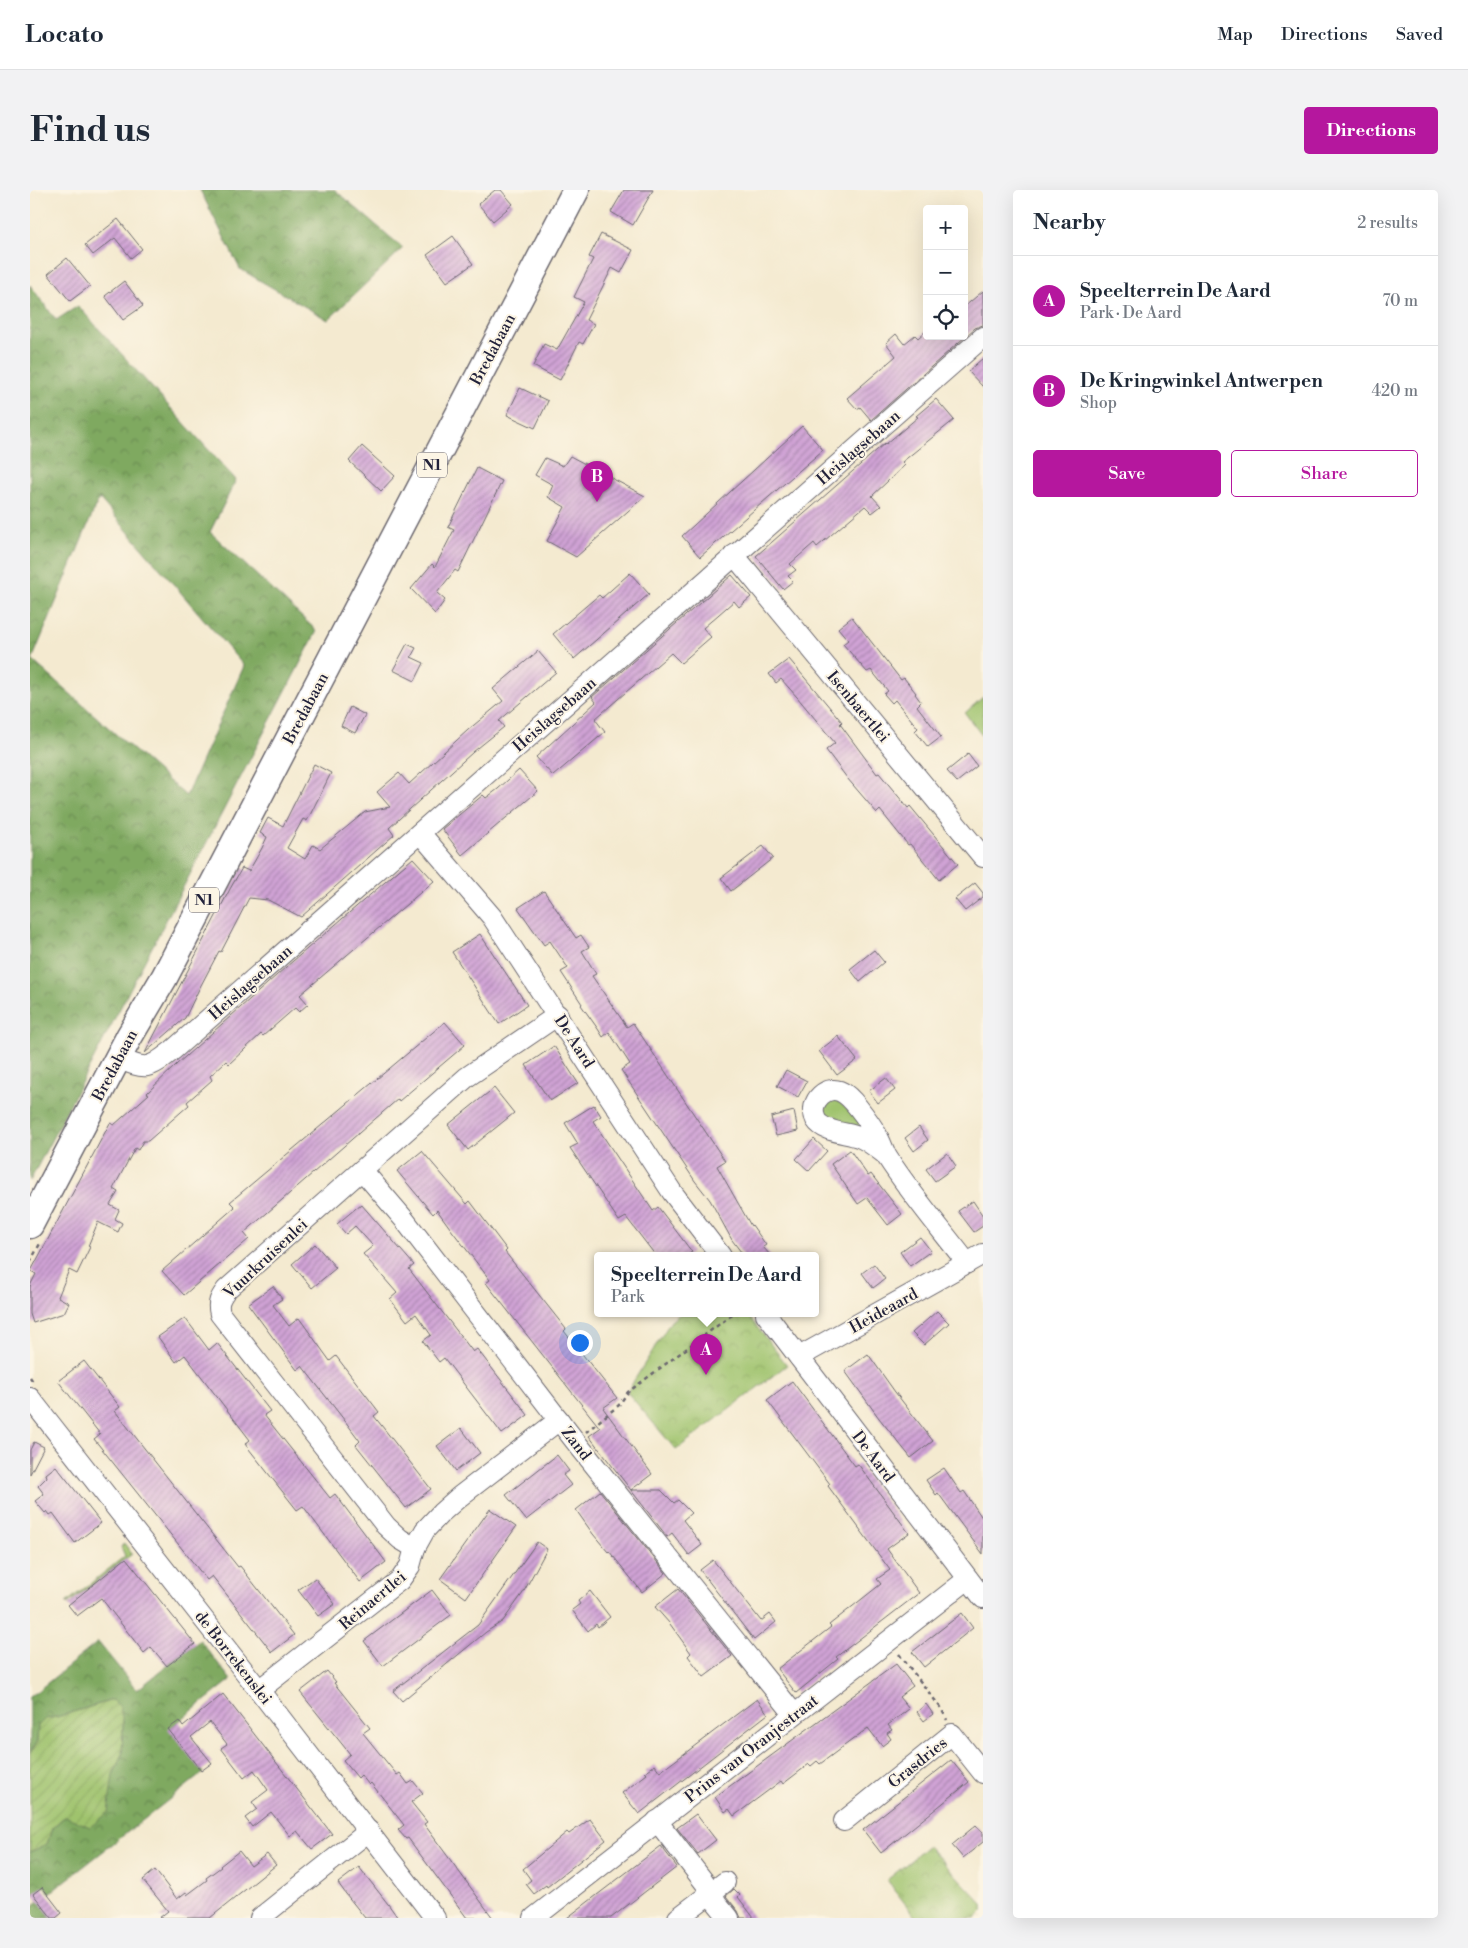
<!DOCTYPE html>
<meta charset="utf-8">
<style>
body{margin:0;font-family:"Libre Bodoni",serif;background:#f2f2f3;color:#1f2937}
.controls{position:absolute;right:15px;top:15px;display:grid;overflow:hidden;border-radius:5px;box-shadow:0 5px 20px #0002}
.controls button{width:45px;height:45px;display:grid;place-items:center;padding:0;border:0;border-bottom:1px solid #e0e1e3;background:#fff;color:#1f2937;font:25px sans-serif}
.you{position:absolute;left:549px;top:1152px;width:18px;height:18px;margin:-12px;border:4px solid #fff;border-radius:50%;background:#1a73e8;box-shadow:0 0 0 8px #1a73e833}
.badge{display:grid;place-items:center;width:32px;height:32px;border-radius:50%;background:#b5179e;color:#fff;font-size:16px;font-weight:700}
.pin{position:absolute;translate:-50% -41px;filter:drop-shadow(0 1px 2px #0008)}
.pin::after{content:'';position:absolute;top:26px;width:18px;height:15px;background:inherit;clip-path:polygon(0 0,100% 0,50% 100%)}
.popup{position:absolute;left:564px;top:1062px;width:225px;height:65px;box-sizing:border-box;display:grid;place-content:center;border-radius:5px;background:#fff;filter:drop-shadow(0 1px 4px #0005);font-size:16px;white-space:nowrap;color:#747a83}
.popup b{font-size:19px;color:#1f2937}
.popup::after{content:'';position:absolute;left:50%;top:100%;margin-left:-10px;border:10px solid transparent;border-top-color:#fff}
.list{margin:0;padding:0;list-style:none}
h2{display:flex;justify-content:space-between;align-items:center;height:65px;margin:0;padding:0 20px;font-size:21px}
h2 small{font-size:16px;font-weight:400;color:#747a83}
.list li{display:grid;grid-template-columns:32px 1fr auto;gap:15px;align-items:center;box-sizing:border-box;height:90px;padding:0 20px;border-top:1px solid #e0e1e3}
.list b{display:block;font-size:19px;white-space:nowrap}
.list p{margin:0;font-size:16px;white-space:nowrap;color:#747a83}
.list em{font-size:16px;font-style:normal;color:#747a83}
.actions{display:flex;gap:10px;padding:15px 20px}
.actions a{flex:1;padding:11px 0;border:1px solid #b5179e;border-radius:5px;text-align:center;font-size:18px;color:#b5179e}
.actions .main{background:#b5179e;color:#fff}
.icon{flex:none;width:28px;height:28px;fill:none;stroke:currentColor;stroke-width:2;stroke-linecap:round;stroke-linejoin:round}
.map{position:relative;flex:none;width:953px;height:1728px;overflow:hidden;border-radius:5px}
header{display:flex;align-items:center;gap:30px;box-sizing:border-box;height:70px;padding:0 25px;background:#fff;border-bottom:1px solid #e0e1e3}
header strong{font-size:24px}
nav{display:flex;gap:28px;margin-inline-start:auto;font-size:18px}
.intro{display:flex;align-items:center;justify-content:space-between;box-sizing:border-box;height:120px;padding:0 30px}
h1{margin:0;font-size:35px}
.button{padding:12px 22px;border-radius:5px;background:#b5179e;color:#fff;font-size:18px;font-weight:700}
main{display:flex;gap:30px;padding:0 30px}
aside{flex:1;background:#fff;border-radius:5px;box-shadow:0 5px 20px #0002}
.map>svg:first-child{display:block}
.grass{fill:#9fc36d;stroke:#607254}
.forest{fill:url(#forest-crowns);stroke:#50664e;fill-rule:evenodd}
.park{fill:url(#park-crowns);stroke:#607254}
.garden{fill:url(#garden-furrows);stroke:#607254}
.building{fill:url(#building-hatch)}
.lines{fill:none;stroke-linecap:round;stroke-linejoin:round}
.minor-casing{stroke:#6c686f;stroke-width:22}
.major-casing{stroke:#6c686f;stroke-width:29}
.path{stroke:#6c686f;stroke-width:2.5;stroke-dasharray:4 4;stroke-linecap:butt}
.minor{stroke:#fff;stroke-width:20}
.major{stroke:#fff;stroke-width:26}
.labels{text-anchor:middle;stroke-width:4;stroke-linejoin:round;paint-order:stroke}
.shield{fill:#fcf5e5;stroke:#63616e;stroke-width:1}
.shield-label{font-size:15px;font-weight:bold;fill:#22223b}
.street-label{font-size:16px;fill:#22223b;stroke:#fcf5e5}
</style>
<header>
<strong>Locato</strong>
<nav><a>Map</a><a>Directions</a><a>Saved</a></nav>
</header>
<div class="intro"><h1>Find us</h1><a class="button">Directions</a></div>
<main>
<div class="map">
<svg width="953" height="1728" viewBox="0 0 953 1728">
<defs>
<pattern id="forest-crowns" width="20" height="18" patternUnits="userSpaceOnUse" patternTransform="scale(1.25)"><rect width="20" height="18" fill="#7fa960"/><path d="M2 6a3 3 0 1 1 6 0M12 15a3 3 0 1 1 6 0" fill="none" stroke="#688950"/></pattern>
<pattern id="park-crowns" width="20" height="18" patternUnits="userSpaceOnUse" patternTransform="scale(1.25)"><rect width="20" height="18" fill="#9fc36d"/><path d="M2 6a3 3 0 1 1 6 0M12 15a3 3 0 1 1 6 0" fill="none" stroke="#89a75f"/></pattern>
<pattern id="garden-furrows" width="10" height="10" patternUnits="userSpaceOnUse" patternTransform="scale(1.25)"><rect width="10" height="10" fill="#9fc36d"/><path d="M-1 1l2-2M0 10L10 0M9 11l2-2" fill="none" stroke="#89a75f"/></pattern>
<pattern id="building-hatch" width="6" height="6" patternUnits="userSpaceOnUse" patternTransform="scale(1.25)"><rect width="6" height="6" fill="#d0a3d5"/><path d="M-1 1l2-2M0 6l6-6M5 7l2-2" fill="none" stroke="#a884ae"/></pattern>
</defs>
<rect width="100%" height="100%" fill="#fcf5e5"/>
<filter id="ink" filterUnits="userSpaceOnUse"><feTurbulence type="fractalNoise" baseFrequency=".02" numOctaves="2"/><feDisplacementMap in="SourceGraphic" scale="10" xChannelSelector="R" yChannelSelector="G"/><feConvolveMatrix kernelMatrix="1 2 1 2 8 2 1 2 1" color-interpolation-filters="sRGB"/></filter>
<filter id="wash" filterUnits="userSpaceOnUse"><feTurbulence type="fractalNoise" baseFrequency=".0096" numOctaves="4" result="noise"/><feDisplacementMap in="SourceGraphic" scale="20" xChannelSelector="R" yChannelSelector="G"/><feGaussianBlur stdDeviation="1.12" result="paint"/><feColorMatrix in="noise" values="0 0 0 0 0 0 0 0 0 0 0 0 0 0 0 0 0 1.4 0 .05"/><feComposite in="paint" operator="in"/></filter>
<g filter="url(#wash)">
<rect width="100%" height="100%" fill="#f4ead0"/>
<g class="grass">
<polygon points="953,507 953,547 935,523"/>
<path d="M805,908l36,33c-15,-2 -51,-3 -45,-26z"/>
<polygon points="94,1353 102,1364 37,1414 36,1413 95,1366 91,1357"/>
</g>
<g class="forest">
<polygon points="170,0 305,0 373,58 298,130 210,79"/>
<path d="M0,95l26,35 22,-14 158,174 -26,52 107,99 -287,550zM69,308l145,168 -58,130 -154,-136z"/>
<polygon points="170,1450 201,1490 139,1539 173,1583 20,1703 14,1696 0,1706 0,1662 17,1654 22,1638 83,1584 92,1566 93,1532 83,1510 27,1527 15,1529 8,1536 7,1553 0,1563 0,1507 68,1452 107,1500"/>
<polygon points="0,1711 3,1716 9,1711 22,1728 0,1728"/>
</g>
<g class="park">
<polygon points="650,1124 717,1124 757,1175 646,1260 597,1202 641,1131"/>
<polygon points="898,1656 953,1714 953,1721 946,1728 886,1728 857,1690"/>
</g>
<polygon class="garden" points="83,1510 90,1517 93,1532 92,1566 83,1584 78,1623 60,1637 35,1626 22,1638 17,1654 0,1662 0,1563 7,1553 8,1536 15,1529 27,1527"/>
<g id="blocks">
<g class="building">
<polygon points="465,0 471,0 483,14 463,31 448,14"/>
<polygon points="594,0 623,0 603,35 581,22"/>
<polygon points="88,29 112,59 101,68 85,48 63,65 55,55"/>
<polygon points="571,44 603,60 591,83 582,78 556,130 564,134 553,154 549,152 530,190 503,176 514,154 527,160 554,112 544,107 563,69 559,67"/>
<polygon points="423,46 443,74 417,92 397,65"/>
<polygon points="37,68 60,96 40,111 18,84"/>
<polygon points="94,91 113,116 93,130 75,106"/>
<polygon points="953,101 953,135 945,138 841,230 830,217 827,219 817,208 866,166 856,153 866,144 874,154 885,145 888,148 897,140 897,146 934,146 934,117"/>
<polygon points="953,168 953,197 938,181"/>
<polygon points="490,198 518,211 505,238 477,225"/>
<polygon points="906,209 924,230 872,272 875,275 842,306 851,316 842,323 835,316 787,357 784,353 760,374 766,380 758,386 763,391 753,399 726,366 855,253 856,254 888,227 886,226"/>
<polygon points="772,236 793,260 670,367 652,346"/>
<polygon points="332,256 365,286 351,301 319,271"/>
<polygon points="540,266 615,306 546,367 517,351 535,317 518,307 523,295 505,285 515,268 533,276"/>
<polygon points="447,278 472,291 428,382 425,380 407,403 415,410 405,424 381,399 402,374 405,377 424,340 418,337"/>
<polygon points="600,383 619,404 544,469 523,444 569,405 572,408"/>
<polygon points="702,385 721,407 709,417 704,411 673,438 681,447 651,473 641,463 565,529 575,542 523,586 506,567 566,512 562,507"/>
<polygon points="822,427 871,490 874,488 886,503 885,504 891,512 887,516 911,547 898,557 885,541 888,538 865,510 862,513 854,504 858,501 841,480 837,482 813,454 818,450 808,438"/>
<polygon points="377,454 386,458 381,467 394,473 385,491 363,480"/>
<polygon points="508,461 526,482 469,531 474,537 443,562 359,638 364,645 271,727 238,710 219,708 191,762 189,761 169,799 155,828 115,863 200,699 212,678 219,681 232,658 237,647 230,643 238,628 253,636 284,574 301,583 277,631 273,629 257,658 275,669 283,655 290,659 335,622 360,617 347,602 369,583 379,594 438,540 473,511 463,499"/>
<polygon points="759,469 812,532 810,534 847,584 849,583 878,618 880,616 928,674 909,690 880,654 878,655 850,620 847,623 817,588 796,560 805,553 767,507 751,489 746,493 739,484"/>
<polygon points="320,517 335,525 325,543 311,536"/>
<polygon points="938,564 947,576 927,592 917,581"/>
<polygon points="489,580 508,601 432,665 412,639 453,605 456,608 468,599"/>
<polygon points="733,656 743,668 701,701 691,688"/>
<polygon points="383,668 404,691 270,805 278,814 269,822 265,818 233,846 231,844 199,874 196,871 180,886 182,890 157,912 159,915 118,951 113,951 108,960 105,958 83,999 88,1002 80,1015 89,1020 85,1029 92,1033 88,1042 68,1032 58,1056 60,1057 47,1084 39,1080 28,1107 39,1113 34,1123 3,1133 0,1124 0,1096 6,1084 1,1081 80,933 84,935 119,904 117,903 147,874 256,777"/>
<polygon points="945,693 953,703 953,707 935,721 925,709"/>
<polygon points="514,701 546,748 551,745 559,757 552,761 566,784 562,786 597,837 603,833 695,971 687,976 721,1036 722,1035 736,1055 733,1057 741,1066 714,1066 702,1050 680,1010 665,991 591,880 600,874 579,842 573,847 568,839 551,815 552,814 531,782 538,778 520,751 514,755 488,718"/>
<polygon points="450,744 497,815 469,834 422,762"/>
<polygon points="844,760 854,772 830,792 820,779"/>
<polygon points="415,832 435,855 369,911 368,909 214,1043 219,1049 154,1105 132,1081 205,1017 200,1012"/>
<polygon points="808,846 827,870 807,885 789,861"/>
<polygon points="524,856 548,893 520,911 496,875"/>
<polygon points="756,880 777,891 768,907 747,896"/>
<polygon points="856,888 865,900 848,913 839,901"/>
<polygon points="464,898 484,923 438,960 418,935"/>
<polygon points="564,915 571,926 563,931 623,1021 628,1017 662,1062 656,1066 626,1066 596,1027 589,1031 540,958 548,954 535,933"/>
<polygon points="764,921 768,941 746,946 741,927"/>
<polygon points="889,937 898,950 884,961 875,948"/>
<polygon points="784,949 797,961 779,981 766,969"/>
<polygon points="820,960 838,986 841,984 872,1024 858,1035 837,1008 828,1014 801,974"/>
<polygon points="392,961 437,1014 440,1011 477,1060 475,1062 536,1139 534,1141 587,1208 573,1218 622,1284 601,1300 631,1300 644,1313 648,1310 661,1323 653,1330 672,1355 659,1365 642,1343 637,1347 635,1344 559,1246 570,1238 456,1093 460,1090 423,1042 407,1020 403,1024 367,981"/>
<polygon points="917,963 926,976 905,991 896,979"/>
<polygon points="943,1011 953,1026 953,1036 944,1042 928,1021"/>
<polygon points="331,1014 384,1075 379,1079 443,1162 447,1159 498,1225 472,1244 414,1168 409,1172 393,1151 401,1145 386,1124 377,1131 360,1109 367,1103 333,1064 343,1056 325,1036 316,1044 307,1034"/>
<polygon points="890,1047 901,1061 880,1076 870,1062"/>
<polygon points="285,1054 306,1078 282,1098 262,1074"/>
<polygon points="844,1074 855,1089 843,1098 832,1083"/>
<polygon points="243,1096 252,1109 243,1115 259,1136 269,1128 300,1171 306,1166 349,1222 344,1226 401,1299 376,1318 326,1255 330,1251 315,1231 272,1176 267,1180 218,1114"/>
<polygon points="907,1121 919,1133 894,1155 882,1143"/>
<polygon points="155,1128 179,1160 187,1153 240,1221 234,1225 300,1308 305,1304 356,1372 330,1392 273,1316 267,1320 215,1254 220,1250 155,1165 146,1172 128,1147"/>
<polygon points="838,1164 865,1202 903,1251 881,1268 849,1228 815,1181"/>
<polygon points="54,1171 90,1217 85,1221 185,1348 208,1377 210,1376 264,1445 242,1462 182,1386 177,1390 64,1249 70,1244 28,1191"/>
<polygon points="762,1191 825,1276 828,1274 879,1343 857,1359 889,1403 806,1467 808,1469 766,1503 747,1479 801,1437 799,1435 851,1394 847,1389 860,1380 798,1296 800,1294 737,1210"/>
<polygon points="431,1238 450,1263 426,1281 407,1256"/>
<polygon points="4,1252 14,1257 0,1284 0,1260"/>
<polygon points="527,1265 539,1281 533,1285 541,1295 496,1330 476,1305"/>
<polygon points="26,1276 71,1333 45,1353 23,1323 20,1325 17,1321 15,1323 5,1311 14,1304 8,1296 17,1287 16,1284"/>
<polygon points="914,1278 931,1303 934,1301 953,1329 953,1364 908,1303 906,1305 896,1290"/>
<polygon points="570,1301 636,1383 612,1402 579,1361 578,1362 563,1344 546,1320"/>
<polygon points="460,1319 486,1337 436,1408 410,1389"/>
<polygon points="507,1352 517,1359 493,1403 473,1431 456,1442 372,1511 363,1501 448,1435"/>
<polygon points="96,1368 165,1454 137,1476 121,1457 114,1463 71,1408 47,1426 38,1415"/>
<polygon points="683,1370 731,1431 740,1424 746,1432 724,1450 670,1380"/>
<polygon points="285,1388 305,1414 288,1426 268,1400"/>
<polygon points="648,1399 702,1466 674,1487 658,1466 661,1463 640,1434 625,1417"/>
<polygon points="402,1400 421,1425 353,1476 334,1451"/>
<polygon points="560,1401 580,1427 568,1437 566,1434 558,1441 542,1420 550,1414 548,1411"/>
<polygon points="932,1423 943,1438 894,1477 882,1462"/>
<polygon points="866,1474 883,1496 869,1507 879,1519 858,1535 862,1540 857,1543 861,1549 852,1556 838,1538 790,1574 787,1571 781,1576 779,1574 753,1594 751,1591 704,1626 699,1619 695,1622 685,1607"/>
<polygon points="297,1481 306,1492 304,1493 340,1538 333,1543 367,1585 370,1583 378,1594 383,1591 393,1603 381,1612 397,1632 394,1634 463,1728 437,1728 378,1648 376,1649 368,1640 374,1635 341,1593 339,1595 331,1585 328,1588 313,1570 320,1564 270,1502"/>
<polygon points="193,1504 302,1644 282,1659 267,1641 260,1646 241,1622 222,1637 215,1628 227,1619 222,1612 238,1600 224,1580 214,1588 191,1558 197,1554 180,1532 161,1547 182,1573 171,1581 138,1539 149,1531 153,1537"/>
<polygon points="727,1509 738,1524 609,1624 592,1603 617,1584 615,1582 625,1575 630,1582"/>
<polygon points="896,1514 903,1524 894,1531 887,1522"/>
<polygon points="921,1570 939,1592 851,1663 833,1640"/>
<polygon points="666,1624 686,1650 668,1664 647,1638"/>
<polygon points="560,1629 576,1650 517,1697 516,1695 504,1704 496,1694 501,1690 493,1679 537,1642 539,1644"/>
<polygon points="946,1635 953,1643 953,1652 933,1668 922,1655"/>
<polygon points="631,1656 647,1677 581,1728 537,1728"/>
<polygon points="209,1661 221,1676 237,1664 246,1675 180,1728 129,1728 138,1721 113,1690 125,1680 147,1709 156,1702 157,1705 177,1690 176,1688 191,1677 190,1676"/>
<polygon points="329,1677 358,1714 368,1728 335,1728 316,1704 308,1693"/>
<polygon points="12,1697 32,1723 26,1728 22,1728 3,1704"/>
<polygon points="704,1699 710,1705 708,1707 724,1728 711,1728 708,1721 696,1706"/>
</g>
</g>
</g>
<g filter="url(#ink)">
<use href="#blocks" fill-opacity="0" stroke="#6c686f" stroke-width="1"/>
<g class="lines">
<defs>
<g id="minor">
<polyline points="704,365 953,667"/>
<polyline points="390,643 462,727 642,1002 691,1066"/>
<path d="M87,868c30,12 31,12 56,-8l810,-713"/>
<path d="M856,965c-8,-6 -16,-13 -25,-17 -13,-6 -37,-5 -45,-18 -9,-18 12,-39 29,-26 10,7 29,34 34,45 3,6 5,12 8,18 24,37 53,71 80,106"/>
<polyline points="332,980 373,1028 545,1251 764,1524"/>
<polyline points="736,1124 953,1408"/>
<polyline points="769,1167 953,1064"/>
<polyline points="0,1208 229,1500 405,1728"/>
<path d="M385,1358l-15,-9 -14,-13 -166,-212c-3,-11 0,-16 6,-24l241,-213 91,-62"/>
<polyline points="229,1500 370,1390 380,1376 385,1358 395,1340 411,1323 429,1307 529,1230"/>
<polyline points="627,1631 682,1702 686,1712 699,1728"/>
<polyline points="814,1631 922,1544 953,1583"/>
<polyline points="230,1728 339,1641"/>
<polyline points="504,1728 938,1389"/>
<polyline points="648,1728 695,1692"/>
</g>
<polyline id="major" points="0,1035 99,847 134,788 546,0"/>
</defs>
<use href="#minor" class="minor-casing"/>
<use href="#major" class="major-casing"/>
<g class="path">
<polyline points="0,1072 11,1052"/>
<polyline points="0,1187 4,1193"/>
<polyline points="556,1242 589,1215 598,1202 703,1124"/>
<polyline points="869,1464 911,1518 917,1530"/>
</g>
<use href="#minor" class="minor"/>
<use href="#major" class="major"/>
</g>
</g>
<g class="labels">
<g class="shield">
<rect x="387" y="262.5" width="30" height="25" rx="4"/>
<rect x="159" y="697.5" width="30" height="25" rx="4"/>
</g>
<g class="shield-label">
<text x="402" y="280">N1</text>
<text x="174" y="715">N1</text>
</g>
<g class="street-label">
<text transform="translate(462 159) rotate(-62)" y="6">Bredabaan</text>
<text transform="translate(828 257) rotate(-41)" y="6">Heislagsebaan</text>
<text transform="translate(829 516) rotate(50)" y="6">Isenbaertlei</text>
<text transform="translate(275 518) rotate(-62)" y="6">Bredabaan</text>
<text transform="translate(524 524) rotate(-41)" y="6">Heislagsebaan</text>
<text transform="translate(220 792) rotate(-41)" y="6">Heislagsebaan</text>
<text transform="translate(545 851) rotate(57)" y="6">De Aard</text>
<text transform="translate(84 875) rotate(-62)" y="6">Bredabaan</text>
<text transform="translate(235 1068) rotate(-43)" y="6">Vuurkruisenlei</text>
<text transform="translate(853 1120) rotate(-29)" y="6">Heideaard</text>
<text transform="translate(547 1253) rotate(52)" y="6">Zand</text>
<text transform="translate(844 1266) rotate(53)" y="6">De Aard</text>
<text transform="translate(342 1410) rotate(-40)" y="6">Reinaertlei</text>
<text transform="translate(204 1467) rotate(52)" y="6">de Borrekenslei</text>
<text transform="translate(721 1558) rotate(-38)" y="6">Prins van Oranjestraat</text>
<text transform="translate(887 1572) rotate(-39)" y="6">Grasdries</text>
</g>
</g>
</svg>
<div class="controls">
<button>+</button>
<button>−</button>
<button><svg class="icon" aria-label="locate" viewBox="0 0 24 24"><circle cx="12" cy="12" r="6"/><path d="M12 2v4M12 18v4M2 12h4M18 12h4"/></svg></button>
</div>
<div class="you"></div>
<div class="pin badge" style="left:676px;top:1185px">A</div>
<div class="popup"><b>Speelterrein De Aard</b>Park</div>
<div class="pin badge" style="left:567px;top:312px">B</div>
</div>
<aside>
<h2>Nearby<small>2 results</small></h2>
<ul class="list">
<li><span class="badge">A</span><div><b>Speelterrein De Aard</b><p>Park · De Aard</p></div><em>70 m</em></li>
<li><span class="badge">B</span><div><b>De Kringwinkel Antwerpen</b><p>Shop</p></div><em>420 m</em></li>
</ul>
<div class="actions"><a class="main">Save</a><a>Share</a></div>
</aside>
</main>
